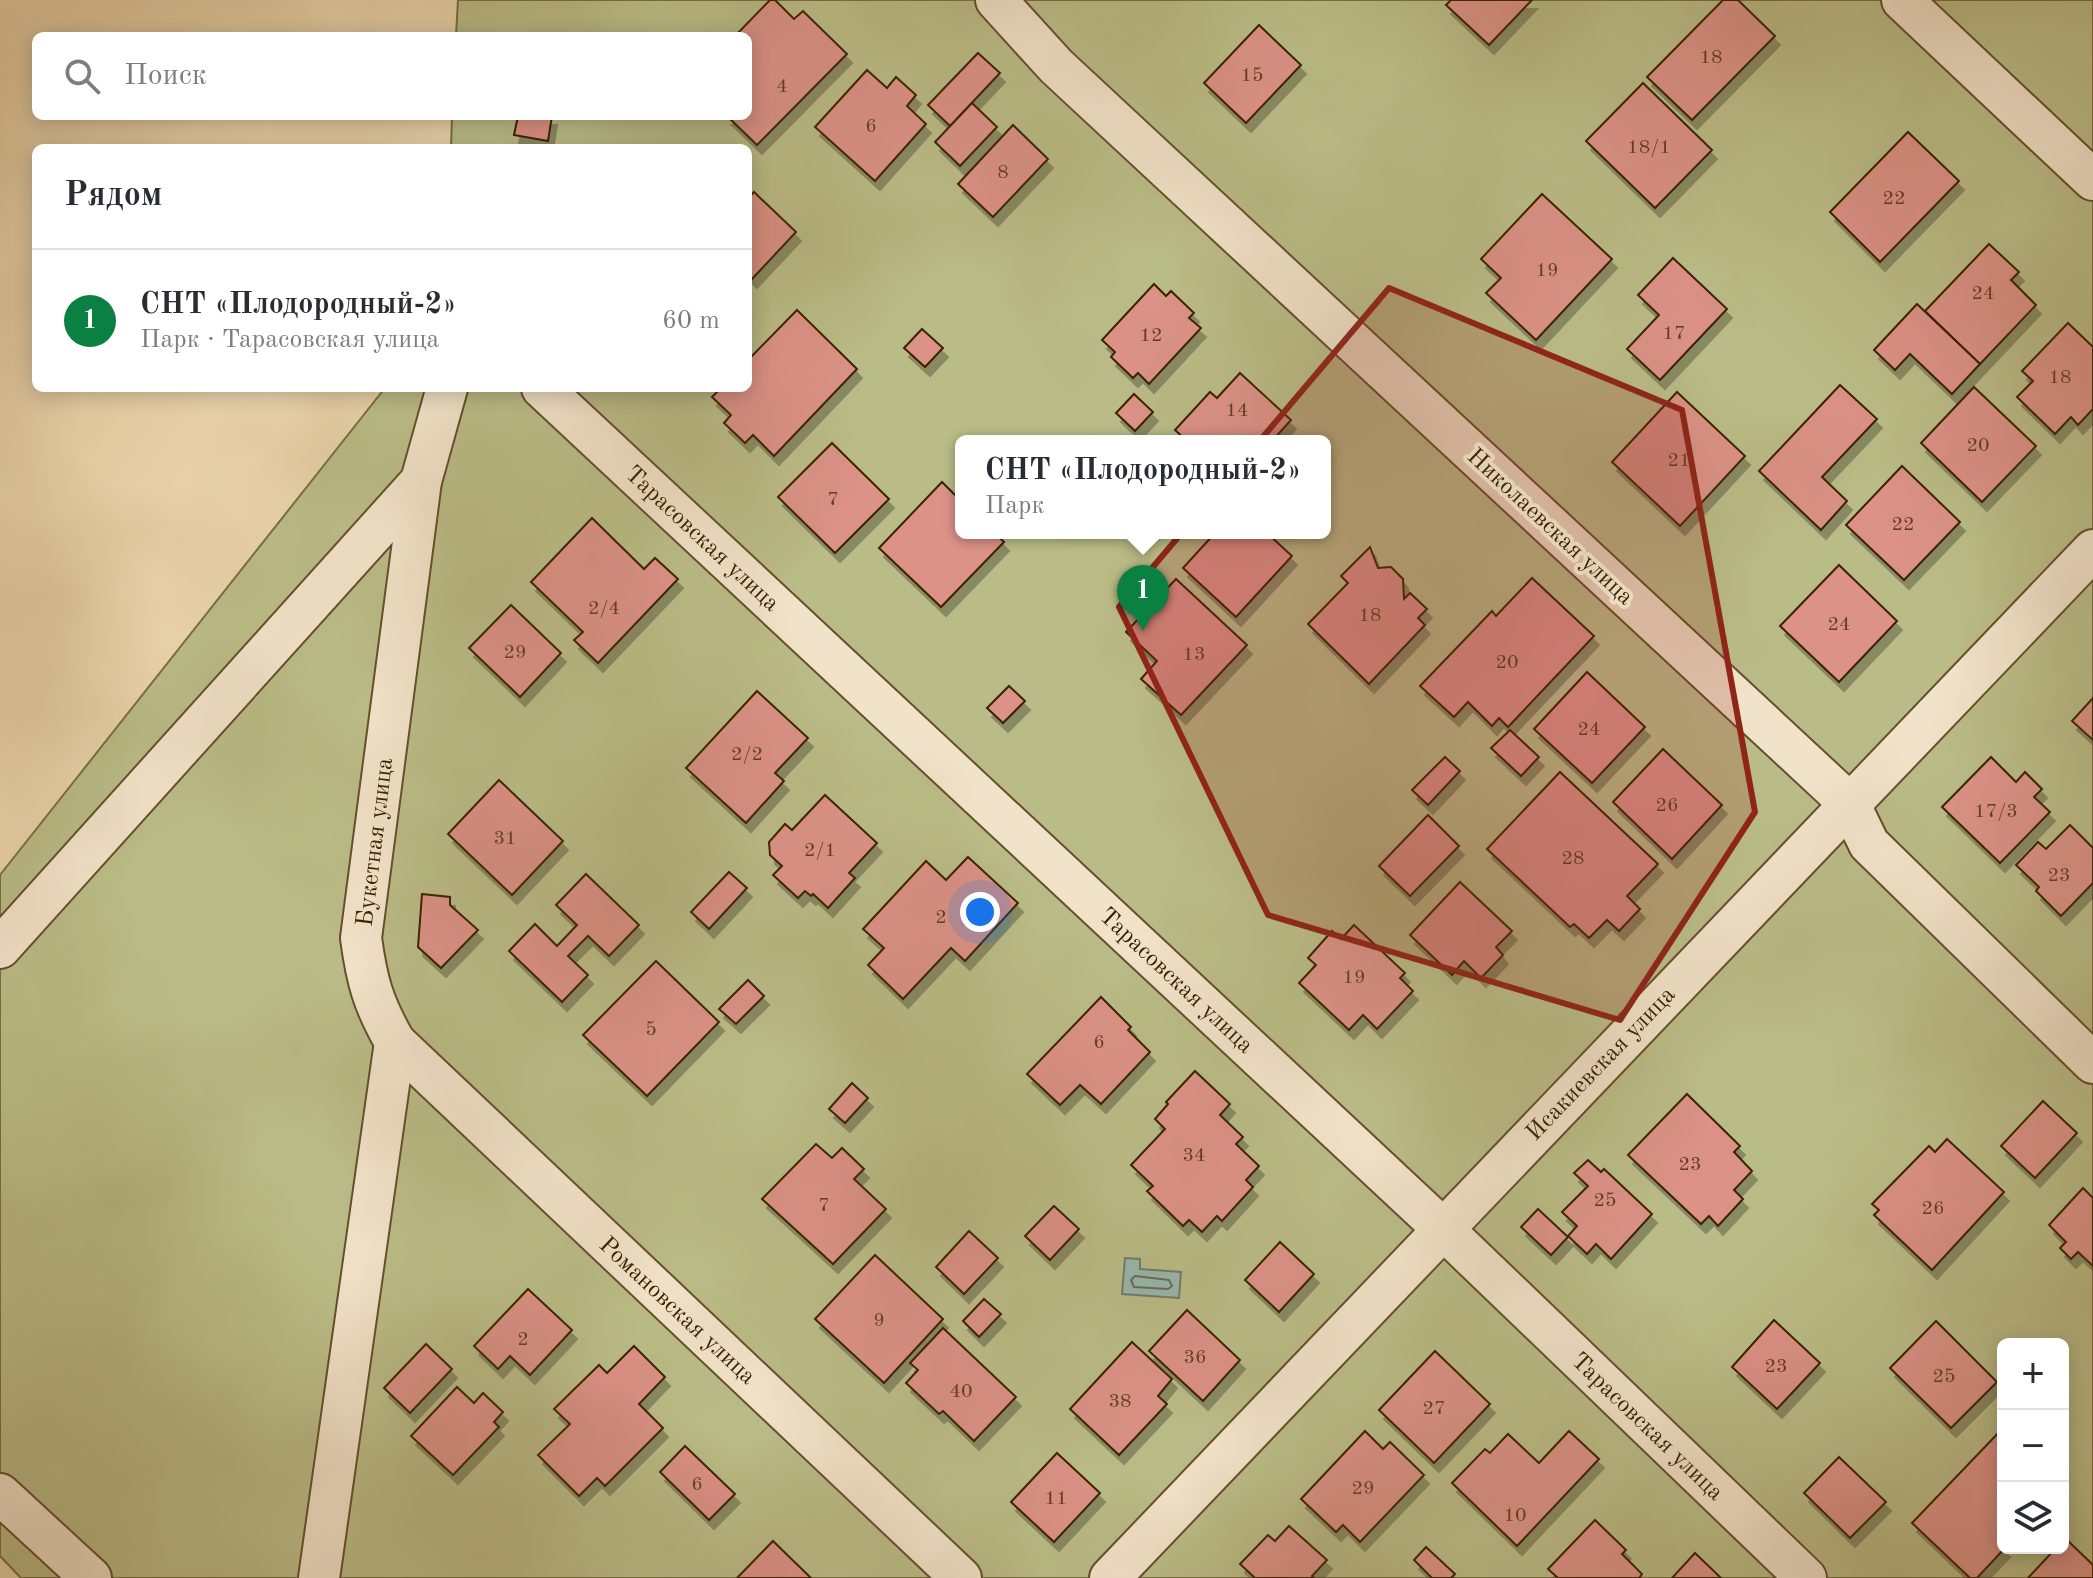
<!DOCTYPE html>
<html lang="ru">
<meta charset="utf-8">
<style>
body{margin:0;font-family:"Old Standard TT",serif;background:#f7f7f7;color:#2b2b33}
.controls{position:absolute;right:24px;bottom:24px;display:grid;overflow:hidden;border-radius:12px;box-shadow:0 4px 20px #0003}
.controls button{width:72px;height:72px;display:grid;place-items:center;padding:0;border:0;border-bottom:2px solid #e1e1e2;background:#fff;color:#2b2b33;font:40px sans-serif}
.you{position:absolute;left:980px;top:912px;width:28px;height:28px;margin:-20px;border:6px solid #fff;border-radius:50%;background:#1a73e8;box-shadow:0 0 0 12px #1a73e833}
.badge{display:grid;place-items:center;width:52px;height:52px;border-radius:50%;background:#0b8043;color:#fff;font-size:26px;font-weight:700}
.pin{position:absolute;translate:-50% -66px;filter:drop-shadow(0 2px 4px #0008)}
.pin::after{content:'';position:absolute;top:42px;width:28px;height:24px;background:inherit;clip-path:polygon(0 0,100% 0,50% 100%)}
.popup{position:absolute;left:955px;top:435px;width:376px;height:104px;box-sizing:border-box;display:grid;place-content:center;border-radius:12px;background:#fff;filter:drop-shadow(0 2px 6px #0005);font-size:26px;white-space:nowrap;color:#7c7c81}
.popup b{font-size:30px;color:#2b2b33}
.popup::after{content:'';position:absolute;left:50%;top:100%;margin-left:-16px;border:16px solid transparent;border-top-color:#fff}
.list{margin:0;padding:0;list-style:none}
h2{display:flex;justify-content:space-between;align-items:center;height:104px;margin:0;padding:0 32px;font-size:34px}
h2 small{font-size:26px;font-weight:400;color:#7c7c81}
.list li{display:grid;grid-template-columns:52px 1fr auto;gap:24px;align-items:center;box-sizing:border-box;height:144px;padding:0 32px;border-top:2px solid #e1e1e2}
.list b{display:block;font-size:30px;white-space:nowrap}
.list p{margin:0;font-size:26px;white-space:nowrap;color:#7c7c81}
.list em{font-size:26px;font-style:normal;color:#7c7c81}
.icon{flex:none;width:44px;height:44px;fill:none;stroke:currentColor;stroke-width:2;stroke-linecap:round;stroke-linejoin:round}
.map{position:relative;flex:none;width:2093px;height:1578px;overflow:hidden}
.search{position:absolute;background:#fff;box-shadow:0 4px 20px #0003;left:32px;top:32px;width:720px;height:88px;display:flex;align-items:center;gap:20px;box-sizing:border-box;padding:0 28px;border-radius:12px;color:#7c7c81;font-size:30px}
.panel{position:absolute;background:#fff;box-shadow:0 4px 20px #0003;left:32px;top:144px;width:720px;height:248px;border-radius:12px}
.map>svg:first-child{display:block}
.green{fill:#babc87;stroke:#7a6e44;stroke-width:2;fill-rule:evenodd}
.water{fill:#98b7ae;stroke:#737b69;stroke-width:2}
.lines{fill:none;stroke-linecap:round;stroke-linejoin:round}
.shore{stroke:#6a6c58;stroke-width:2}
.building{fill:#dc9287;stroke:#3b2101;stroke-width:2;filter:url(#shadow)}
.minor-casing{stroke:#674e2c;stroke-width:44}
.minor{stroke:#f1e3c9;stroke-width:40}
.marked{fill:#8f2418;fill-opacity:0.2;stroke:#8f2418;stroke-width:6;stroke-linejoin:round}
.labels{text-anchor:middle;stroke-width:8;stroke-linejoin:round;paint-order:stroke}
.number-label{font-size:20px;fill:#633d22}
.street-label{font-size:24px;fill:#3b2101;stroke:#f1e3c9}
</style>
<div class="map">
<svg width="2093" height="1578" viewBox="0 0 2093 1578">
<defs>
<filter id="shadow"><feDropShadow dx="5" dy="9" stdDeviation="0" flood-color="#0004"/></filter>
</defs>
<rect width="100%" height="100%" fill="#ead4ac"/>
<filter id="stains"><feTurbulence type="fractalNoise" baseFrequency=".0025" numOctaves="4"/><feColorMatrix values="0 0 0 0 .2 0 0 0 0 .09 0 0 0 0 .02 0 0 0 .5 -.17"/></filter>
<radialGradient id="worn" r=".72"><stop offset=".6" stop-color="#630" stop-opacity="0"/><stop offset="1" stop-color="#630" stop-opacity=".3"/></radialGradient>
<path class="green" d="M458,0h1635v1578h-2072l-21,-22v-681l385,-487h363v-240h-297l1,-32h296v-80h-292zM961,441h364v92h-364zM2003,1344h60v204h-60z"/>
<polygon class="water" points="1125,1258 1140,1259 1140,1269 1181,1272 1179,1298 1122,1294"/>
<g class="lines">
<polygon class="shore" points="1135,1276 1169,1280 1172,1286 1168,1289 1134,1287 1131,1280"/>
</g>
<g class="building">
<polygon points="770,0 775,0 794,19 803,11 847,54 757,145 727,116 748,116 748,36 735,36"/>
<polygon points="1451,0 1532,0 1489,45 1446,5"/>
<polygon points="1723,0 1738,0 1775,36 1692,120 1647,77"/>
<polygon points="1259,25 1301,65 1246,123 1204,83"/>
<polygon points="978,53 1000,73 950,126 928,105"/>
<polygon points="867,70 887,88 896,77 916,95 907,106 926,124 875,181 815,127"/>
<polygon points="1643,83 1712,150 1655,208 1586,141"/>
<polygon points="972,103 997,127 960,166 935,142"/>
<polygon points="518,116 552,116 548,141 514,135"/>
<polygon points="1013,125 1048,159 993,217 958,184"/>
<polygon points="1908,132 1959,181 1880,262 1830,212"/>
<polygon points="754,192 796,232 752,279 748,275 748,198"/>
<polygon points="1542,194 1612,259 1536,340 1486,293 1501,278 1481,259"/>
<polygon points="1989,244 2019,272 2011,280 2036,305 1980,364 1925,311"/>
<polygon points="1673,258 1727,309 1660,380 1627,349 1659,315 1638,295"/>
<polygon points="1154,284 1166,296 1171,291 1194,313 1189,318 1201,328 1149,384 1138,373 1133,378 1111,357 1115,352 1102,340"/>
<polygon points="1917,304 1980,364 1952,394 1910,354 1895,370 1874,350"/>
<polygon points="797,310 857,369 774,456 753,435 745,443 724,423 731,415 712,397 721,388 748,388 748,360"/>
<polygon points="2068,323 2093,347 2093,409 2078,425 2071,417 2055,434 2017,397 2033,381 2022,371"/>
<polygon points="922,329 943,348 925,367 904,348"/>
<polygon points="1240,373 1291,420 1272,441 1187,441 1175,430 1210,392 1217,398"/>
<polygon points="1840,385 1877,419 1822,477 1847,501 1821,530 1759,471"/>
<polygon points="1974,387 2036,446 1982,502 1921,443"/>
<polygon points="1677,392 1745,456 1680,526 1612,462"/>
<polygon points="1134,394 1153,412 1135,431 1116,413"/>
<polygon points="832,443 889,499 835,553 778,497"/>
<polygon points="1902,466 1960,522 1904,580 1846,525"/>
<polygon points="942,482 961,501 961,533 995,533 1004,542 941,607 879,548"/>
<polygon points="592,518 644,569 655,558 678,579 598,663 574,640 583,632 531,582"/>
<polygon points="1215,533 1267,533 1292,556 1236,617 1183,568"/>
<polygon points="1370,547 1378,568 1391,567 1403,579 1404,599 1410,593 1427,609 1418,618 1425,625 1369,684 1308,624 1348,583 1341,576"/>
<polygon points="1839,565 1897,621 1839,682 1780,626"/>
<polygon points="1532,578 1594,636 1508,727 1499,718 1492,726 1468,702 1454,717 1420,686 1492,611 1496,616"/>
<polygon points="1176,579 1247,645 1181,715 1141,679 1157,661 1126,632"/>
<polygon points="511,605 561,653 520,697 469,648"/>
<polygon points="1587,672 1645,727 1592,783 1534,729"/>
<polygon points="1009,686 1025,701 1003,723 987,708"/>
<polygon points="757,691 808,738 775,773 784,781 746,823 686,768"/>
<polygon points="2093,698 2093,740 2072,721"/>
<polygon points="1510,730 1539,757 1521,776 1491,748"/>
<polygon points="1663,749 1722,805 1672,859 1613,802"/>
<polygon points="1445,757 1460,771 1428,805 1412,790"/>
<polygon points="1991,757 2016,782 2025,772 2042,789 2034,797 2050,812 2000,863 1942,807"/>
<polygon points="1560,772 1658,864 1627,896 1640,909 1619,931 1607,920 1589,938 1574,924 1570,927 1487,849"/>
<polygon points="499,780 563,841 512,895 448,834"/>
<polygon points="825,795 877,843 849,873 855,878 828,908 813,894 811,896 805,891 798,898 773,875 782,866 770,855 769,842 785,824 792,830"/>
<polygon points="1428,815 1459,846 1410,896 1379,866"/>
<polygon points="2070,825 2093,848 2093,883 2061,916 2036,891 2039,887 2016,865 2038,842 2046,849"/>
<polygon points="968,857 1018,903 965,961 951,948 903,999 868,965 884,948 863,929 926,861 946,880"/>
<polygon points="729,872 747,888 709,929 691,912"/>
<polygon points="586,874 639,925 609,956 588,936 568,956 588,975 562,1002 509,951 535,924 557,946 577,925 556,905"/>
<polygon points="1460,882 1512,931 1496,947 1503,955 1481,978 1464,961 1452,975 1410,935"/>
<polygon points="422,894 450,897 450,905 478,930 441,968 418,947"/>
<polygon points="1354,925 1405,973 1400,978 1413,991 1377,1029 1363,1015 1349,1030 1299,983 1316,965 1308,958 1332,931 1341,939"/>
<polygon points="656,961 719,1022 647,1096 583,1035"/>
<polygon points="748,980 764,996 736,1024 719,1009"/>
<polygon points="1101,997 1131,1027 1128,1030 1150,1052 1101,1104 1080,1085 1060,1105 1027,1074"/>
<polygon points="1195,1071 1230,1104 1220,1115 1243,1137 1236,1144 1259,1166 1246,1180 1253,1187 1222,1221 1217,1216 1202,1232 1189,1220 1183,1226 1147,1191 1153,1186 1131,1165 1165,1129 1155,1119 1168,1104 1166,1102"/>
<polygon points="852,1083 868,1098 845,1123 829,1109"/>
<polygon points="1687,1094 1740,1146 1734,1152 1752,1171 1734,1190 1743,1199 1718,1226 1709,1216 1701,1224 1628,1155"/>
<polygon points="2043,1101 2077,1133 2035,1178 2001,1146"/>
<polygon points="1947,1139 2004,1192 1932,1270 1874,1215 1879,1210 1872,1204 1929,1146 1935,1152"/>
<polygon points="816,1144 832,1158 842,1148 864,1169 854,1179 886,1209 833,1264 762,1199"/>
<polygon points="1588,1160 1601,1172 1604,1169 1652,1214 1611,1259 1596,1244 1587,1254 1568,1236 1577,1226 1562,1212 1588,1186 1574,1173"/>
<polygon points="2083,1188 2093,1198 2093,1266 2078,1252 2071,1259 2060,1248 2066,1242 2049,1225"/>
<polygon points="1054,1206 1079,1229 1050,1260 1025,1236"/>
<polygon points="1538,1209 1568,1237 1551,1255 1521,1227"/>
<polygon points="969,1231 998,1258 964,1294 936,1267"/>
<polygon points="1280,1242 1314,1274 1279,1312 1245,1280"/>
<polygon points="875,1255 943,1319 884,1383 815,1319"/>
<polygon points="528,1289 572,1330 530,1375 510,1356 498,1369 474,1346"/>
<polygon points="984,1299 1001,1314 979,1337 963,1321"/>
<polygon points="1187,1310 1240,1360 1203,1401 1149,1351"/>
<polygon points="1774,1320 1820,1363 1777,1409 1732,1367"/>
<polygon points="1936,1321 1997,1382 1951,1428 1890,1368"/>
<polygon points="943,1328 1016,1397 974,1441 943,1411 939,1414 906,1383 918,1370 910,1363"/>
<polygon points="1132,1342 1172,1379 1158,1396 1167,1404 1119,1455 1070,1409"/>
<polygon points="426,1344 452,1369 410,1413 384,1388"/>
<polygon points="634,1346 665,1377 639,1404 663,1428 605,1486 597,1478 579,1496 538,1455 570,1424 554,1409 599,1365 607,1373"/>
<polygon points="1435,1351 1490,1404 1434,1463 1379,1410"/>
<polygon points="457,1387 474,1403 483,1393 503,1412 494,1422 499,1427 453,1475 411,1436"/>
<polygon points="2003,1428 2003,1548 2005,1548 1977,1578 1970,1578 1912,1523"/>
<polygon points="1365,1431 1383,1449 1390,1442 1424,1475 1360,1542 1343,1525 1336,1532 1301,1499"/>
<polygon points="1569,1431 1599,1459 1517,1546 1452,1483 1485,1449 1490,1453 1508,1434 1539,1463"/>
<polygon points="685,1446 735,1494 709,1520 660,1472"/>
<polygon points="1057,1453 1100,1493 1054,1542 1011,1502"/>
<polygon points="1839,1457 1886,1502 1850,1538 1804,1493"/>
<polygon points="1595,1520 1626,1550 1622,1554 1642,1574 1639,1578 1558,1578 1548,1569"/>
<polygon points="1289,1526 1327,1560 1312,1576 1314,1578 1255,1578 1240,1564 1268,1535 1275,1541"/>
<polygon points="2065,1538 2093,1565 2093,1578 2028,1578 2056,1548 2063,1548"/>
<polygon points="773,1541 811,1578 737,1578"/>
<polygon points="1426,1547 1455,1574 1451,1578 1432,1578 1414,1560"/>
<polygon points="1695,1553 1721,1578 1672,1578"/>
</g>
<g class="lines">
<defs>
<g id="minor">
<polyline points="996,0 1056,66 1849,803 1869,844 2093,1063"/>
<polyline points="1902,0 2093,180"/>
<polyline points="542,388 1442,1228 1806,1578"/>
<polyline points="0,948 421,481"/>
<polyline points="395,1042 961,1578"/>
<polyline points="0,1494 91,1578"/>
<path d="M319,1578l76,-536c-22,-39 -28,-60 -34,-104l60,-457 26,-93"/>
<polyline points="1110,1578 2093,550"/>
</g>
</defs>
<use href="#minor" class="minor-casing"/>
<use href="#minor" class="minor"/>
</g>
<path class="marked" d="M1389,288l293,122 73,402 -135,208 -352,-105 -149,-308z"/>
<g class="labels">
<g class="number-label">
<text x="1711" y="63">18</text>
<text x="1252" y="81">15</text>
<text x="782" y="92">4</text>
<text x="871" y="132">6</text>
<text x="1649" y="153">18/1</text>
<text x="1003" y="178">8</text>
<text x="1894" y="204">22</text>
<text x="1547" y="276">19</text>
<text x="1983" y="299">24</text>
<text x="1674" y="339">17</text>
<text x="1151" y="341">12</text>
<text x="2060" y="383">18</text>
<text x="1237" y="416">14</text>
<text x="1978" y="451">20</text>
<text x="1679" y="466">21</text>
<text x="833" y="505">7</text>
<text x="1903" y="530">22</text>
<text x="604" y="614">2/4</text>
<text x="1370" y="621">18</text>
<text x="1839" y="630">24</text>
<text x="515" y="658">29</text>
<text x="1194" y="660">13</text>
<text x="1507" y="668">20</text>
<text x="1589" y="735">24</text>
<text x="747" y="760">2/2</text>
<text x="1667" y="811">26</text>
<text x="1996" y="817">17/3</text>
<text x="505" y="844">31</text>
<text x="820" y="856">2/1</text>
<text x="1573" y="864">28</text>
<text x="2059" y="881">23</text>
<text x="941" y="923">2</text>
<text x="1354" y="983">19</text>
<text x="651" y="1035">5</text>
<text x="1099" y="1048">6</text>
<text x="1194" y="1161">34</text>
<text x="1690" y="1170">23</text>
<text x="1605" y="1206">25</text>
<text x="824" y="1211">7</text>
<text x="1933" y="1214">26</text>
<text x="879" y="1326">9</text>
<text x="523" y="1345">2</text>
<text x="1195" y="1363">36</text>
<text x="1776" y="1372">23</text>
<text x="1944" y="1382">25</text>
<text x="961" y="1397">40</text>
<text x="1120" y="1407">38</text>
<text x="1434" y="1414">27</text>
<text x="697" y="1490">6</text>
<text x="1363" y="1494">29</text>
<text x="1056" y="1504">11</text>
<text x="1515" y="1521">10</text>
</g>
<g class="street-label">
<text transform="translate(1551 526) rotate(43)" y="8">Николаевская улица</text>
<text transform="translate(703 538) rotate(43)" y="8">Тарасовская улица</text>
<text transform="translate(374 842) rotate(-83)" y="8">Букетная улица</text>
<text transform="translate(1177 980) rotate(43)" y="8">Тарасовская улица</text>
<text transform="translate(1600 1063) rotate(-46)" y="8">Исакиевская улица</text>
<text transform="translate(678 1310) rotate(43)" y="8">Романовская улица</text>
<text transform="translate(1648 1426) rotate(44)" y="8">Тарасовская улица</text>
</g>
</g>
<rect width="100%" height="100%" filter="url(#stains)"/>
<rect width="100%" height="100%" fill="url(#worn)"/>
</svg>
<div class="controls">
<button>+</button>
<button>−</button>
<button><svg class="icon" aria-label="layers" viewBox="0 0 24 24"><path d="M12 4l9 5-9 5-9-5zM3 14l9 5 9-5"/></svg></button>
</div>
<div class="you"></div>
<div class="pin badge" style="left:1143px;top:631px">1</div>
<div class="popup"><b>СНТ «Плодородный-2»</b>Парк</div>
<div class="search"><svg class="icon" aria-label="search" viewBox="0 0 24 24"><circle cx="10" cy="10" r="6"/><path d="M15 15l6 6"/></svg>Поиск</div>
<section class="panel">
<h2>Рядом<small></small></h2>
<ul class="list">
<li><span class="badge">1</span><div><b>СНТ «Плодородный-2»</b><p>Парк · Тарасовская улица</p></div><em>60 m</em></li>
</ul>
</section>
</div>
